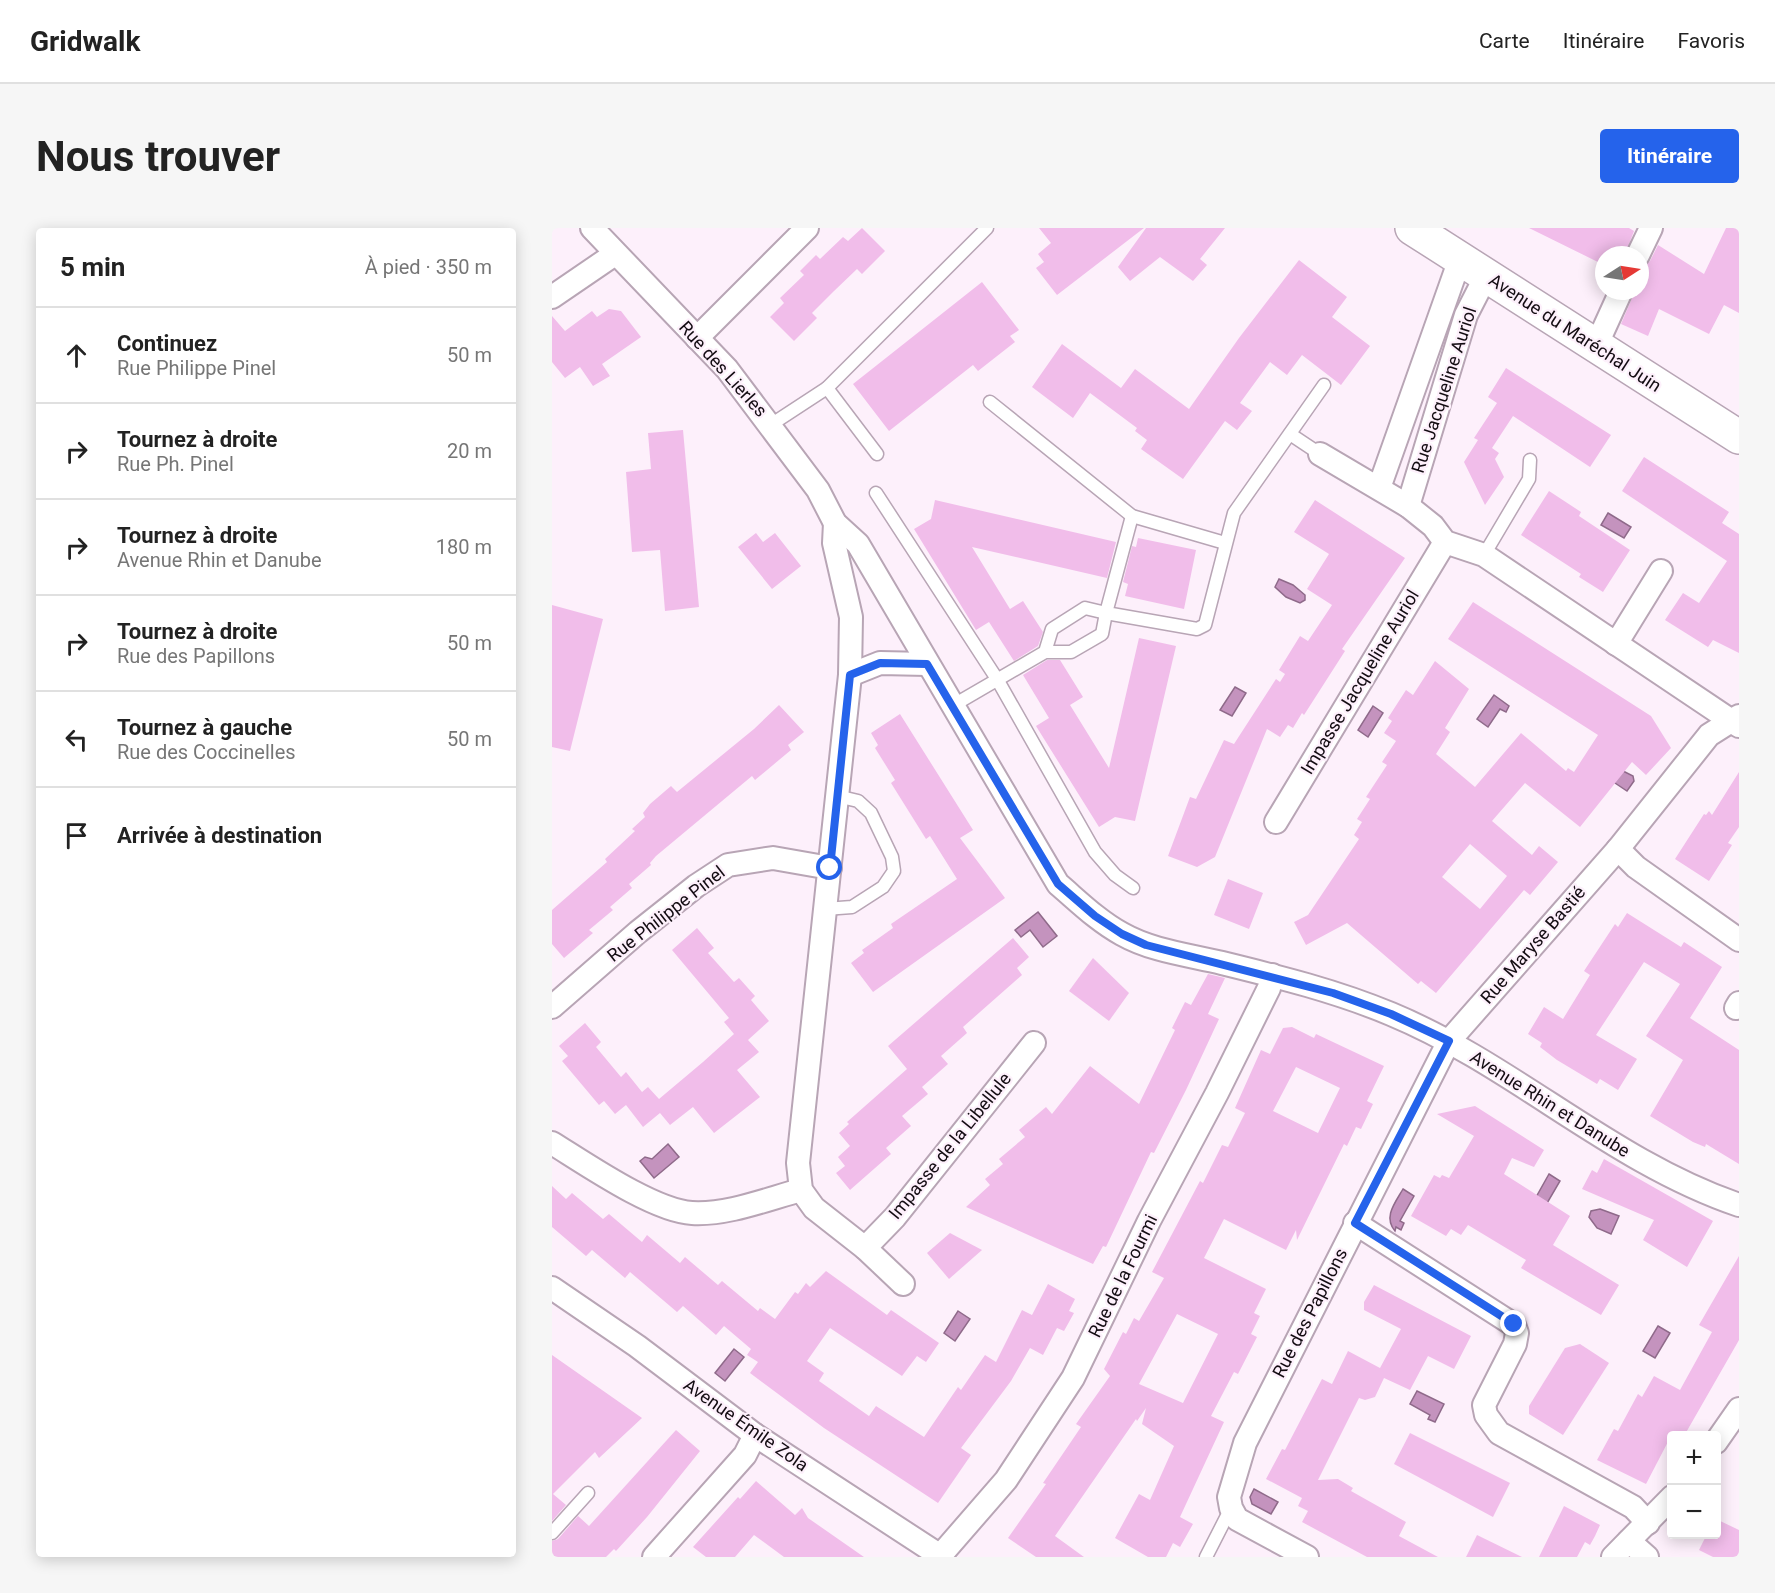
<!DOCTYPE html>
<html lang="fr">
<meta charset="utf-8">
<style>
body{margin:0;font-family:Roboto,sans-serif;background:#f6f6f6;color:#222}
.controls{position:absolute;right:18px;bottom:18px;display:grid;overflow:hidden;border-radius:6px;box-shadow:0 3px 15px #0003}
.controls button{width:54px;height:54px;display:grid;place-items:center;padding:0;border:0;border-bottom:2px solid #e0e0e0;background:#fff;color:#222;font:30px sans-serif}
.compass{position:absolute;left:1043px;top:18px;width:54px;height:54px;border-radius:50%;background:#fff;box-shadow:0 3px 15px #0003;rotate:78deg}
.stop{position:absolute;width:18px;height:18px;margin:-14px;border:4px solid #2563eb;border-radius:50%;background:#fff}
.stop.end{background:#2563eb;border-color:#fff;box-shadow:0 2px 6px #0008}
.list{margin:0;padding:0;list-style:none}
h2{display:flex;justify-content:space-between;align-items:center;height:78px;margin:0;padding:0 24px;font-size:26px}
h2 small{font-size:20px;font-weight:400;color:#767676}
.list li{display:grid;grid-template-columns:39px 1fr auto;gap:18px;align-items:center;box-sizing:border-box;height:96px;padding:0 24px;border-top:2px solid #e0e0e0}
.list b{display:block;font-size:22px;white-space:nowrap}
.list p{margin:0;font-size:20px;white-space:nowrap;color:#767676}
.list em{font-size:20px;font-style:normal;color:#767676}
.icon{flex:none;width:33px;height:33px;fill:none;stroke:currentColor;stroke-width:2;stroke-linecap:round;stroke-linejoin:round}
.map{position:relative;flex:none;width:1187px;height:1329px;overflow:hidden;border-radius:6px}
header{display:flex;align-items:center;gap:36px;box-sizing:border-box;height:84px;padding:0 30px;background:#fff;border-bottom:2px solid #e0e0e0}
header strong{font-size:28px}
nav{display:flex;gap:33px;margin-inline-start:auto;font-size:21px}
.intro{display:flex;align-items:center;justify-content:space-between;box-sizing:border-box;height:144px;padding:0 36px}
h1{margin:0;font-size:42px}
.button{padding:15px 27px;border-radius:6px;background:#2563eb;color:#fff;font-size:21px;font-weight:700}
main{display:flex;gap:36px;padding:0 36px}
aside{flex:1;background:#fff;border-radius:6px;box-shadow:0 3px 15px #0003}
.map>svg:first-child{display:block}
.water{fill:#c493be;stroke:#8f6a8a;stroke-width:1.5}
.building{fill:#f1bdea;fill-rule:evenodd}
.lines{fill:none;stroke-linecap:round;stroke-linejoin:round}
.service-casing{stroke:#b8a5b5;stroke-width:15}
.minor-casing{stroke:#b8a5b5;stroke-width:26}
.secondary-casing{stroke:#b8a5b5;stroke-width:36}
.service{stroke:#fff;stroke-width:12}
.minor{stroke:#fff;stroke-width:22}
.secondary{stroke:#fff;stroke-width:33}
.route{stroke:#2563eb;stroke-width:8}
.labels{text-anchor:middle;stroke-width:4.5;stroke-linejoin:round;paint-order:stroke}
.street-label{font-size:18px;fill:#130c12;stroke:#fdf0fb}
</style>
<header>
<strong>Gridwalk</strong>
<nav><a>Carte</a><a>Itinéraire</a><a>Favoris</a></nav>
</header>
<div class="intro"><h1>Nous trouver</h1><a class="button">Itinéraire</a></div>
<main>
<aside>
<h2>5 min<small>À pied · 350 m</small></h2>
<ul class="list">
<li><svg class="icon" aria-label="ahead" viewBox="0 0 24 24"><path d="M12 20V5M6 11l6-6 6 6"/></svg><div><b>Continuez</b><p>Rue Philippe Pinel</p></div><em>50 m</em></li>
<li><svg class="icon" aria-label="right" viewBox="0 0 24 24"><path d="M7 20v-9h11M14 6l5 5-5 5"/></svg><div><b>Tournez à droite</b><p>Rue Ph. Pinel</p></div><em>20 m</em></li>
<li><svg class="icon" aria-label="right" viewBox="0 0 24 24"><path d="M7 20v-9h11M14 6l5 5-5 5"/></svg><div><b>Tournez à droite</b><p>Avenue Rhin et Danube</p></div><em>180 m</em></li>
<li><svg class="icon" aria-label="right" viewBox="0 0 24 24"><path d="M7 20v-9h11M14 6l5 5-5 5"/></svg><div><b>Tournez à droite</b><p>Rue des Papillons</p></div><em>50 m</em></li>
<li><svg class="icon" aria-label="left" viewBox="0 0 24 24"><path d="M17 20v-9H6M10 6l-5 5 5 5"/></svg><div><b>Tournez à gauche</b><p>Rue des Coccinelles</p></div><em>50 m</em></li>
<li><svg class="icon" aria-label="arrive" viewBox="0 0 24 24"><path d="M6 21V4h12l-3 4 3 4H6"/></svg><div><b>Arrivée à destination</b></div></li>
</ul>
</aside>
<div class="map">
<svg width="1187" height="1329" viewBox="0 0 1187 1329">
<rect width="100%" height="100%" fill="#fdf0fb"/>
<g class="water">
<polygon points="1056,285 1079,299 1072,310 1049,297"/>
<polygon points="727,351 741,357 753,367 753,372 748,375 734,369 723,359"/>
<polygon points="683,459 694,465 680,488 668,482"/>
<polygon points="942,467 957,478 954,484 948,481 936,499 925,491"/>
<polygon points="821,478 831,485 816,509 806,502"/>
<polygon points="1071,543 1081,548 1082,553 1075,563 1051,547"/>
<polygon points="486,684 505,708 491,719 478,702 469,709 463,702"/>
<polygon points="116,916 127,929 102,950 88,933 93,929 100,931"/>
<polygon points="997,946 1008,953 994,977 983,971"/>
<path d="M851,961l11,7 -14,25 4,2 -3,7 -5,-3 -1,4c-12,-14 0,-28 8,-42z"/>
<polygon points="1048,981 1067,988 1059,1006 1045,1000 1037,989 1039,983"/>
<polygon points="406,1083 418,1091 403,1113 392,1105"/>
<polygon points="1106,1098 1118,1105 1103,1130 1091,1123"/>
<polygon points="182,1121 192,1129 173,1153 163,1145"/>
<polygon points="865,1163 892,1176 883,1194 876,1191 878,1187 858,1176"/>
<polygon points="702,1261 726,1274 719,1286 700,1276 698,1269"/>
</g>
<g class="building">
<polygon points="310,0 333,23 310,46 305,41 282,63 260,85 265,90 242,113 218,89 232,75 228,70 252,47 248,43 264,27 268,31 291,9 296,13"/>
<polygon points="487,0 592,0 505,67 484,40 492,34 486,26 499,15"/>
<polygon points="594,0 673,0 648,31 655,37 641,53 608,29 578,53 566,39"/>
<polygon points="977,0 1077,0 1082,3 1073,27 1052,27 1052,37"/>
<polygon points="1174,0 1187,0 1187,85 1172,77 1157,106 1107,81 1096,108 1069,96 1083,63 1088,63 1088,40 1098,33 1106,17 1152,46"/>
<polygon points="747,32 795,69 780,89 818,118 789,157 750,127 735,147 718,134 688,175 700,183 685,202 673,193 631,251 589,221 595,212 583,203 585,200 538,165 521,190 480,159 510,116 569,160 583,141 637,181 687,110"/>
<polygon points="430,54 467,102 458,108 463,114 426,143 421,137 337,203 301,156"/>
<polygon points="57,81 69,83 89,109 50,136 58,148 41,158 28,139 13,150 0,134 0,88 13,103 40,83 45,89"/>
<polygon points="954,140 1059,207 1038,239 961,188 940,220 947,225 943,231 952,249 933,277 912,234 926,212 922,210 945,175 936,169"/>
<polygon points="131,202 147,379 113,383 108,322 80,324 74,244 99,241 96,205"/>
<polygon points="1092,229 1177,284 1170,295 1187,306 1187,425 1161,412 1156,419 1113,392 1131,365 1147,375 1175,333 1070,263"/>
<polygon points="997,263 1029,284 1027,288 1078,322 1051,364 1027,349 1029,346 969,307"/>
<polygon points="383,272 564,314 555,350 420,319 458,381 471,373 491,404 486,418 462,433 437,394 424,402 362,301 379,291"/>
<polygon points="763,272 853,330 790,421 793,423 752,487 750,485 741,500 736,497 728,509 715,501 663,629 645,639 616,628 638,569 644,571 672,512 682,516 724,451 728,454 733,446 727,442 748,408 756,413 780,377 755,361 777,326 742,304"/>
<polygon points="204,305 211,314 223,305 249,338 220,361 186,319"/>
<polygon points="586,310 644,322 632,381 573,368 576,356 571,354 580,318 584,319"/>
<path d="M921,374l178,114 20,32 -25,27 -14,-13 -52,65 -55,-44 -33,38 40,34 7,-9 19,16 -28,33 -6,-5 -88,103 -15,-12 -3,3 -71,-61 -41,22 -12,-23 14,-7 51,-76 -5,-4 8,-13 -5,-3 13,-20 -4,-2 21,-32 -5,-3 14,-21 -12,-8 8,-12 -4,-3 18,-28 7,5 22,-34 34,28 -24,39 5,4 -14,22 39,33 46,-54 45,38 2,-3 6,4 24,-37 -150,-96zM918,616l37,32 -27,33 -38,-32z"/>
<polygon points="0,377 51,391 18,523 0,519"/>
<polygon points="587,410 624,418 583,593 563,589 547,599 484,498 497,490 471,447 495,432 508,432 531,469 518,477 557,540"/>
<polygon points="227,477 252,504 236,517 239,522 203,552 200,548 104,628 98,635 99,637 77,656 80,660 58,679 61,682 37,702 41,705 12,730 0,716 0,682 55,634 53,631 83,603 80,601 93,589 91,585 98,576 119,558 125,564 202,501"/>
<polygon points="348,486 421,602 408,610 453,670 321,764 299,735 312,725 310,722 341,700 339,696 405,651 378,608 374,611 339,555 343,552 323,520 326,517 319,505"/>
<polygon points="1187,544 1187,599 1176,615 1180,617 1157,653 1123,631 1152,586 1154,587 1157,583 1160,587"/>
<polygon points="676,651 711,665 697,701 662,687"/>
<polygon points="1075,685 1129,719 1132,714 1170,739 1138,790 1187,822 1187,936 1154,916 1153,919 1141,914 1098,888 1131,832 1094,808 1128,756 1092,734 1044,807 1085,831 1066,862 1048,851 1045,856 1005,832 988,819 990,815 976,806 992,779 1011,791 1038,747 1032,743 1063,696 1066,699"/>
<polygon points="145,700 162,720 156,725 182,754 187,750 203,768 199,772 217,793 196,812 207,824 185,842 208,869 162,905 141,879 118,897 108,885 91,899 74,877 63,886 52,873 47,877 10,833 16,828 7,818 33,795 49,814 44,819 69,849 74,844 90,864 96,859 107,871 151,834 182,806 172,794 177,790 120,722"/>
<polygon points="461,710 477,729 465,740 470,747 411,799 415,805 389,828 396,836 370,859 376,866 350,888 359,898 334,920 339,926 298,962 284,945 293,938 286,929 298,918 287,905 297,896 295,894 355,841 336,818"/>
<polygon points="541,730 577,765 557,793 517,763"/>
<polygon points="656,746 673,750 656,786 667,791 634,862 602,925 599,924 554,1019 551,1018 541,1036 414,979 438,957 433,951 451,936 447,931 473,909 467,902 494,879 500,886 538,838 587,876 623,802 620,800 633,774 639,777"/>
<path d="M740,799l22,11 2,-4 68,32 -17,35 6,3 -12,25 -5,-2 -9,19 -3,-2 -47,96 -1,-10 -10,20 -62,-31 -20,39 62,31 -12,24 6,3 -9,18 6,3 -19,37 -4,-2 -23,44 13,6 -44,95 13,7 -13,23 -7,-4 -7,14h-18l-33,-19 24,-44 11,6 24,-54 -32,-22 4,-16 -9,13 -1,-2 -81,117 29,21h-48l-28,-19 38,-54 -3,-1 38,-56 -5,-3 34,-48 -6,-7 19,-37 3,2 8,-16 5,3 25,-43 -12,-6 48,-91 3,2 19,-38 6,2 17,-34 -10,-5 26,-58 9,4 13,-26zM744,839l44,21 -22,45 -45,-22zM625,1086l41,20 -35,69 -44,-19z"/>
<polygon points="923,878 992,922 982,939 960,930 952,946 1018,988 1001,1017 1067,1057 1049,1087 969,1040 974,1032 916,997 909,1007 899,1001 894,1008 859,988 882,947 888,950 890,947 897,950 922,908 885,886"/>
<polygon points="1052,931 1161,993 1135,1039 1091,1012 1102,992 1030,961 1040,942 1045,945"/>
<polygon points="0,958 14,971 20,965 51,991 57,986 90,1014 95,1007 128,1035 133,1029 166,1057 170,1053 206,1083 208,1080 223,1091 243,1064 246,1066 254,1055 258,1059 274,1043 335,1087 339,1082 387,1115 374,1134 365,1128 350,1148 278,1100 255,1133 272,1145 267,1153 317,1188 324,1178 372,1209 406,1159 409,1162 433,1127 444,1134 470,1082 480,1087 496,1056 523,1071 517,1083 522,1085 512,1103 505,1100 491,1127 478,1120 459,1153 409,1220 419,1227 386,1275 272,1200 198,1145 206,1134 195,1127 199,1121 172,1098 164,1107 131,1078 125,1084 78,1044 73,1050 40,1022 34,1028 0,999"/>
<polygon points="398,1005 430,1022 397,1051 375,1025"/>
<polygon points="1187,1028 1187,1112 1132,1208 1119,1208 1094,1256 1045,1232 1062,1201 1066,1203 1086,1166 1090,1169 1102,1148 1128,1162 1160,1104 1147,1097"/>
<polygon points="822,1057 919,1108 902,1141 876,1128 858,1162 832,1150 823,1169 813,1172 807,1170 766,1252 786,1251 801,1260 799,1263 854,1294 847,1308 886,1329 815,1329 750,1294 756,1283 746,1278 750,1270 714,1251 730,1221 733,1222 770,1151 780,1156 796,1123 828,1140 849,1101 812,1082 812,1074"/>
<polygon points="1028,1116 1057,1135 1011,1207 977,1186 977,1178 1013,1120"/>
<polygon points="0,1127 90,1190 47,1230 43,1224 1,1266 14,1277 0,1293"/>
<polygon points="124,1202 148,1223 95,1289 64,1323 62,1321 54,1329 0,1329 0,1313 6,1311 26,1288 37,1298"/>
<polygon points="858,1205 958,1255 941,1289 842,1236"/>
<polygon points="204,1253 243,1287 250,1280 256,1290 312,1329 232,1329 202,1307 183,1329 154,1329 141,1319 186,1269 188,1271"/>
<polygon points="1012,1278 1048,1297 1043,1308 1038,1317 1033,1314 1025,1329 987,1329"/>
<polygon points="1164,1291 1187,1302 1187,1329 1161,1329 1147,1322 1155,1306 1164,1306"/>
<polygon points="925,1307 970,1329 914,1329"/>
</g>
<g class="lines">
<defs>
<g id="service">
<polyline points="438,174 580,288 673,315"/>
<polyline points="220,196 275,160"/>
<polyline points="738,206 768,226"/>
<polyline points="325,226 275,160 435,0"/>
<polyline points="324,265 445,451 543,624 563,647 581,660"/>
<polyline points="580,288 554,385 645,401 653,397 682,285 772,157"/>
<polyline points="932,327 977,251 978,232"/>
<polyline points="400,478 493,424 519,424 550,406 554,385 533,380 500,401 493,424"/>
<polyline points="273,681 300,679 331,659 342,643 340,629 319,585 306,573 285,568"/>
<polyline points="0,1305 36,1265"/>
<polyline points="654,1329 679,1280"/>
</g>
<g id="minor">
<path d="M40,0l135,141 91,121 17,33 23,21 200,340c20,17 40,37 64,50 30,17 67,21 100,29 57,14 114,28 169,51 123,51 221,148 348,191"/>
<polyline points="1086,27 1099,0"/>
<polyline points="0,69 63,26"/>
<polyline points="145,110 255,0"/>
<polyline points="1044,118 1069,63"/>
<polyline points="768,226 856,278 881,298 893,314 932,327 1187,498"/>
<polyline points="827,260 908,31"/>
<polyline points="856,278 914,87 934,48"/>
<polyline points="283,295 282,315 299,389 298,447 246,935 249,962 262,980 313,1020 343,989 482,815"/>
<polyline points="1064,416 1109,343"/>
<polyline points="298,447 328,435 375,436"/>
<polyline points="724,594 893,314"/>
<polyline points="1066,621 1084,639 1187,712"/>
<polyline points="0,779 86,704 144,658 176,637 221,630 278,640"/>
<polyline points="1184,780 1187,775"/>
<path d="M0,915c34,21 102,68 140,70 36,2 75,-14 109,-23"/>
<polyline points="803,995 962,1097 965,1105 963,1116 932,1177 934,1187 947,1205 1081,1279 1096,1295"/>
<polyline points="313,1020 351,1056"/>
<polyline points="0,1060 85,1118 203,1207 390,1329"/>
<polyline points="1164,1214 1187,1181"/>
<polyline points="1077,1313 1095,1329"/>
<polyline points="388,1328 454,1252 521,1150 597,993 665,865 717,760 720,747"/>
<polyline points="102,1329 193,1227 203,1207"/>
<polyline points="755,1329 685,1291 679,1280 677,1269 693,1215 897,813 1066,621 1157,507 1187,488"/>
<polyline points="1061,1329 1120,1269"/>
</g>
<polyline id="secondary" points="860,0 1187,209"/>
</defs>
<use href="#service" class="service-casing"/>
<use href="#minor" class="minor-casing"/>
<use href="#secondary" class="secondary-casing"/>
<use href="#service" class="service"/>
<use href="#minor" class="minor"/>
<use href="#secondary" class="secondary"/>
</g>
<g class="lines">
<polyline class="route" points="278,640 298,447 328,435 375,436 506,656 543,688 570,706 594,717 781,765 839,786 897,813 803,995 962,1096"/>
</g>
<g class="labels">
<g class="street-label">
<text transform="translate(1023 105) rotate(33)" y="6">Avenue du Maréchal Juin</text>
<text transform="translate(171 141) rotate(48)" y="6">Rue des Lierles</text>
<text transform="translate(892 162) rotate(-72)" y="6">Rue Jacqueline Auriol</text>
<text transform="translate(808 454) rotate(-59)" y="6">Impasse Jacqueline Auriol</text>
<text transform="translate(114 686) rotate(-38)" y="6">Rue Philippe Pinel</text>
<text transform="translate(981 717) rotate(-49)" y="6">Rue Maryse Bastié</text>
<text transform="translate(998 876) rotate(32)" y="6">Avenue Rhin et Danube</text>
<text transform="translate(398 918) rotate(-51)" y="6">Impasse de la Libellule</text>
<text transform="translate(571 1048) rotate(-64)" y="6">Rue de la Fourmi</text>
<text transform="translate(758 1085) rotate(-63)" y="6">Rue des Papillons</text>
<text transform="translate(194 1197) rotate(35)" y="6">Avenue Émile Zola</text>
</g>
</g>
</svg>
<div class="controls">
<button>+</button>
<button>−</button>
</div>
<svg class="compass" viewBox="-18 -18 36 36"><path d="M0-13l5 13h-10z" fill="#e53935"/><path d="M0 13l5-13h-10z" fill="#767676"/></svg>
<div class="stop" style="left:278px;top:640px"></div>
<div class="stop end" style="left:962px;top:1096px"></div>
</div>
</main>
